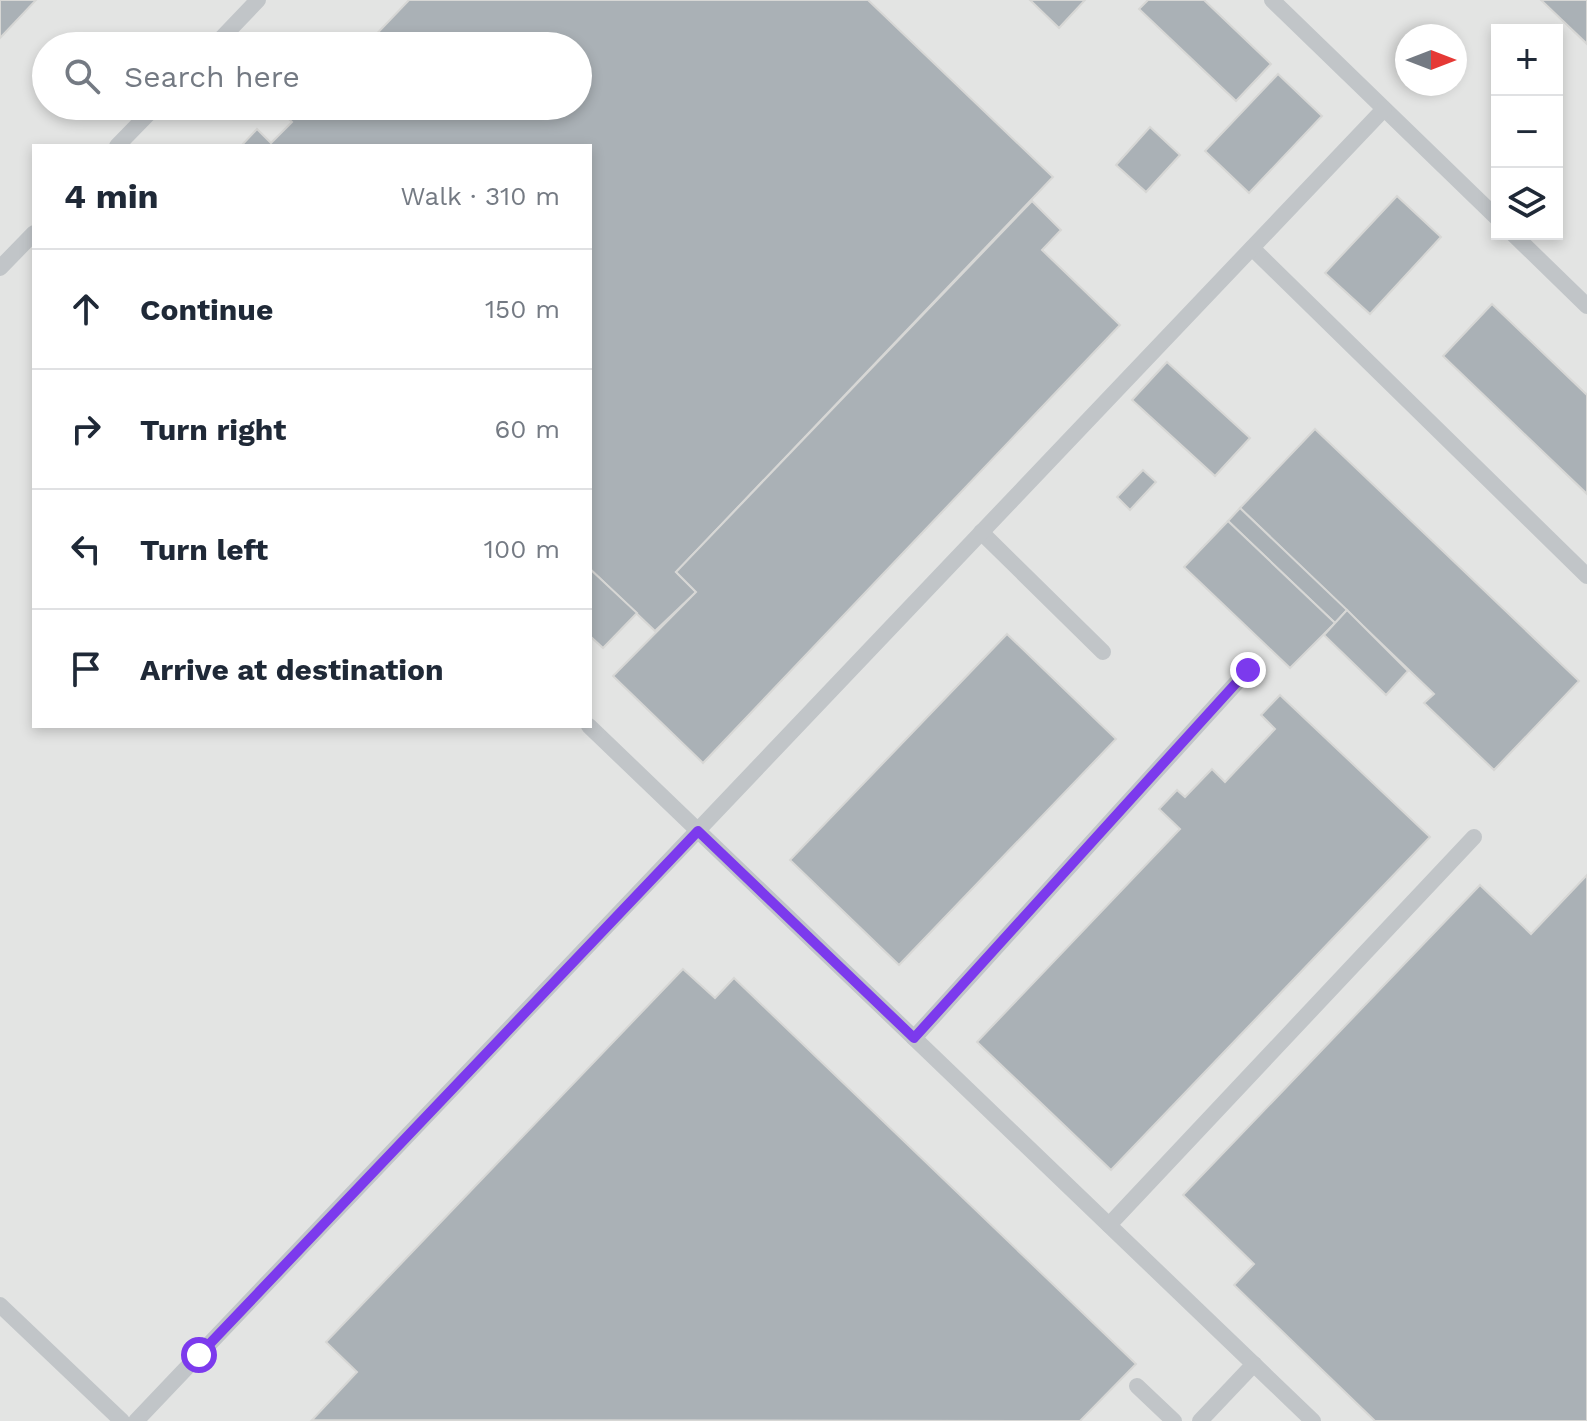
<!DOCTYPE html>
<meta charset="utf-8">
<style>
body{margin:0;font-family:"Work Sans",sans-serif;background:#f6f6f7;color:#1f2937}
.controls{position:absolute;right:24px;top:24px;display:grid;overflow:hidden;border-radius:0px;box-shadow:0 4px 12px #0003}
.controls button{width:72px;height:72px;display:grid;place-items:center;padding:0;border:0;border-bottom:2px solid #e0e1e3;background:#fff;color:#1f2937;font:40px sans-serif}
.compass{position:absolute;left:1395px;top:24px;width:72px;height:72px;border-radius:50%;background:#fff;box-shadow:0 4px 12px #0003;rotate:90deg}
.stop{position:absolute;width:24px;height:24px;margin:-18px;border:6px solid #7c3aed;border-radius:50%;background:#fff}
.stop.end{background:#7c3aed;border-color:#fff;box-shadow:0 2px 8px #0008}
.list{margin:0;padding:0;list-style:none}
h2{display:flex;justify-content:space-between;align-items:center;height:104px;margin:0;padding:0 32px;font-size:34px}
h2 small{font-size:26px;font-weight:400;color:#747a83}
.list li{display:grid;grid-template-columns:52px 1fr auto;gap:24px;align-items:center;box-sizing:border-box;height:120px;padding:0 32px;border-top:2px solid #e0e1e3}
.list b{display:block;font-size:30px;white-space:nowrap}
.list em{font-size:26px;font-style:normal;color:#747a83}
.icon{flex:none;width:44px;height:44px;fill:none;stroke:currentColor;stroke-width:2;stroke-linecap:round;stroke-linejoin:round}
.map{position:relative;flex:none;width:1587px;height:1421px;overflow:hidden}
.search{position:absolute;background:#fff;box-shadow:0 4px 12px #0003;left:32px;top:32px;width:560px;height:88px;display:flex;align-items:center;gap:20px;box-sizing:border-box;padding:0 28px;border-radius:44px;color:#747a83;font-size:30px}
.panel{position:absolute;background:#fff;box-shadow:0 4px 12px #0003;left:32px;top:144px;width:560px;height:584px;border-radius:0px}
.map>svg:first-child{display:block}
.built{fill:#e3e4e3;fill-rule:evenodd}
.building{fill:#aab1b6;stroke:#d7d7d5;stroke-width:2}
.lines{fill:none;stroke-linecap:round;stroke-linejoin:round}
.service{stroke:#c1c5c8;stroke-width:16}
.route{stroke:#7c3aed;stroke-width:10}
</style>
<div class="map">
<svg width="1587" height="1421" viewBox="0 0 1587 1421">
<rect width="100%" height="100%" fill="#f5f5f2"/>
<path class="built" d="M0,0h1587v1421h-1587zM1497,30h60v204h-60zM1407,36h48v48h-48zM46,46h532v60h-532zM34,146h556v580h-556z"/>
<g class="building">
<polygon points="0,0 36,0 0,38"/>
<polygon points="409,0 868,0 1053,177 676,572 696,592 655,631 590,569 590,146 241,146 257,129 271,143 292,122 276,106 578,106 578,46 365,46"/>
<polygon points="1030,0 1085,0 1059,28"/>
<polygon points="1148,0 1204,0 1271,64 1236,101 1139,9"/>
<polygon points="1541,0 1587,0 1587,44"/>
<polygon points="1278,74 1322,116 1249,193 1205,151"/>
<polygon points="1150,127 1180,155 1146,192 1116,165"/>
<polygon points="1397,196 1441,237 1370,314 1325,273"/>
<polygon points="1032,201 1061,230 1042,250 1120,325 703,763 613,676 696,592 676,572"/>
<polygon points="1492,304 1587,395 1587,494 1443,356"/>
<polygon points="1167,362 1250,438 1215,476 1132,400"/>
<polygon points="1315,429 1579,681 1494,770 1424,703 1434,694 1240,508"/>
<polygon points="1143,470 1156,482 1130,510 1117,497"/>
<polygon points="1240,508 1347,610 1335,623 1228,521"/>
<polygon points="1228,521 1335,623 1290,668 1184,567"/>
<polygon points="590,569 637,613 603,648 590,636"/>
<polygon points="1347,610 1408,671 1386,695 1324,635"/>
<polygon points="1007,634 1116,739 899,965 790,860"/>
<polygon points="1280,695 1430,837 1111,1170 977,1042 1180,829 1159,809 1177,790 1185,797 1212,769 1225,782 1275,729 1261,715"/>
<polygon points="1587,875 1587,1421 1375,1421 1234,1285 1254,1264 1183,1195 1480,885 1531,934"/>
<polygon points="683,969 715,998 734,978 1136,1364 1080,1421 312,1420 357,1372 326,1342"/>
</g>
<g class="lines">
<g class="service">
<polyline points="1272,0 1497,218"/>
<polyline points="214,46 258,0"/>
<polyline points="117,146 156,106"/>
<polyline points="1513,234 1587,306"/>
<polyline points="1252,248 1587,576"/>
<polyline points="0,268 34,233"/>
<polyline points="981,532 1103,652"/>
<polyline points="589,726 1313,1421"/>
<polyline points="914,1038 1248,670"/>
<polyline points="1109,1225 1474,837"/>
<polyline points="0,1305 122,1421"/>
<polyline points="1137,1386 1174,1421"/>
<polyline points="136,1421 1384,109"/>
<polyline points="1200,1421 1254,1364"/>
</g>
</g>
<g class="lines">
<polyline class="route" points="199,1355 698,831 914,1038 1248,670"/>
</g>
</svg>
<div class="controls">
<button>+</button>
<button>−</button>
<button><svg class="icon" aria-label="layers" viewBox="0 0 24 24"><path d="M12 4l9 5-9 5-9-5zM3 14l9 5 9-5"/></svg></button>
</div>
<svg class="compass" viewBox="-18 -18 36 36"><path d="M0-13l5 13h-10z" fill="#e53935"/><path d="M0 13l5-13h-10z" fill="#747a83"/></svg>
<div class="stop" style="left:199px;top:1355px"></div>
<div class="stop end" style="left:1248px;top:670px"></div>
<div class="search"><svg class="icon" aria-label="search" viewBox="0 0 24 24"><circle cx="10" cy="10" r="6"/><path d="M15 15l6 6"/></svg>Search here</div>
<section class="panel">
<h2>4 min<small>Walk · 310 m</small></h2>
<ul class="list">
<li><svg class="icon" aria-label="ahead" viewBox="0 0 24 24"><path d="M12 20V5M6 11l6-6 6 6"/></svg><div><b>Continue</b></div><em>150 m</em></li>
<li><svg class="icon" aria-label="right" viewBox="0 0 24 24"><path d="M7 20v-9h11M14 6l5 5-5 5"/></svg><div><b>Turn right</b></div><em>60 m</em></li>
<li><svg class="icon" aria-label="left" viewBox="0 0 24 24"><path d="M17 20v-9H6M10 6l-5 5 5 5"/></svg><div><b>Turn left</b></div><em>100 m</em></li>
<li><svg class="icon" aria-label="arrive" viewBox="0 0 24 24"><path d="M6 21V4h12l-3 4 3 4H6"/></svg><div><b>Arrive at destination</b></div></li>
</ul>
</section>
</div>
